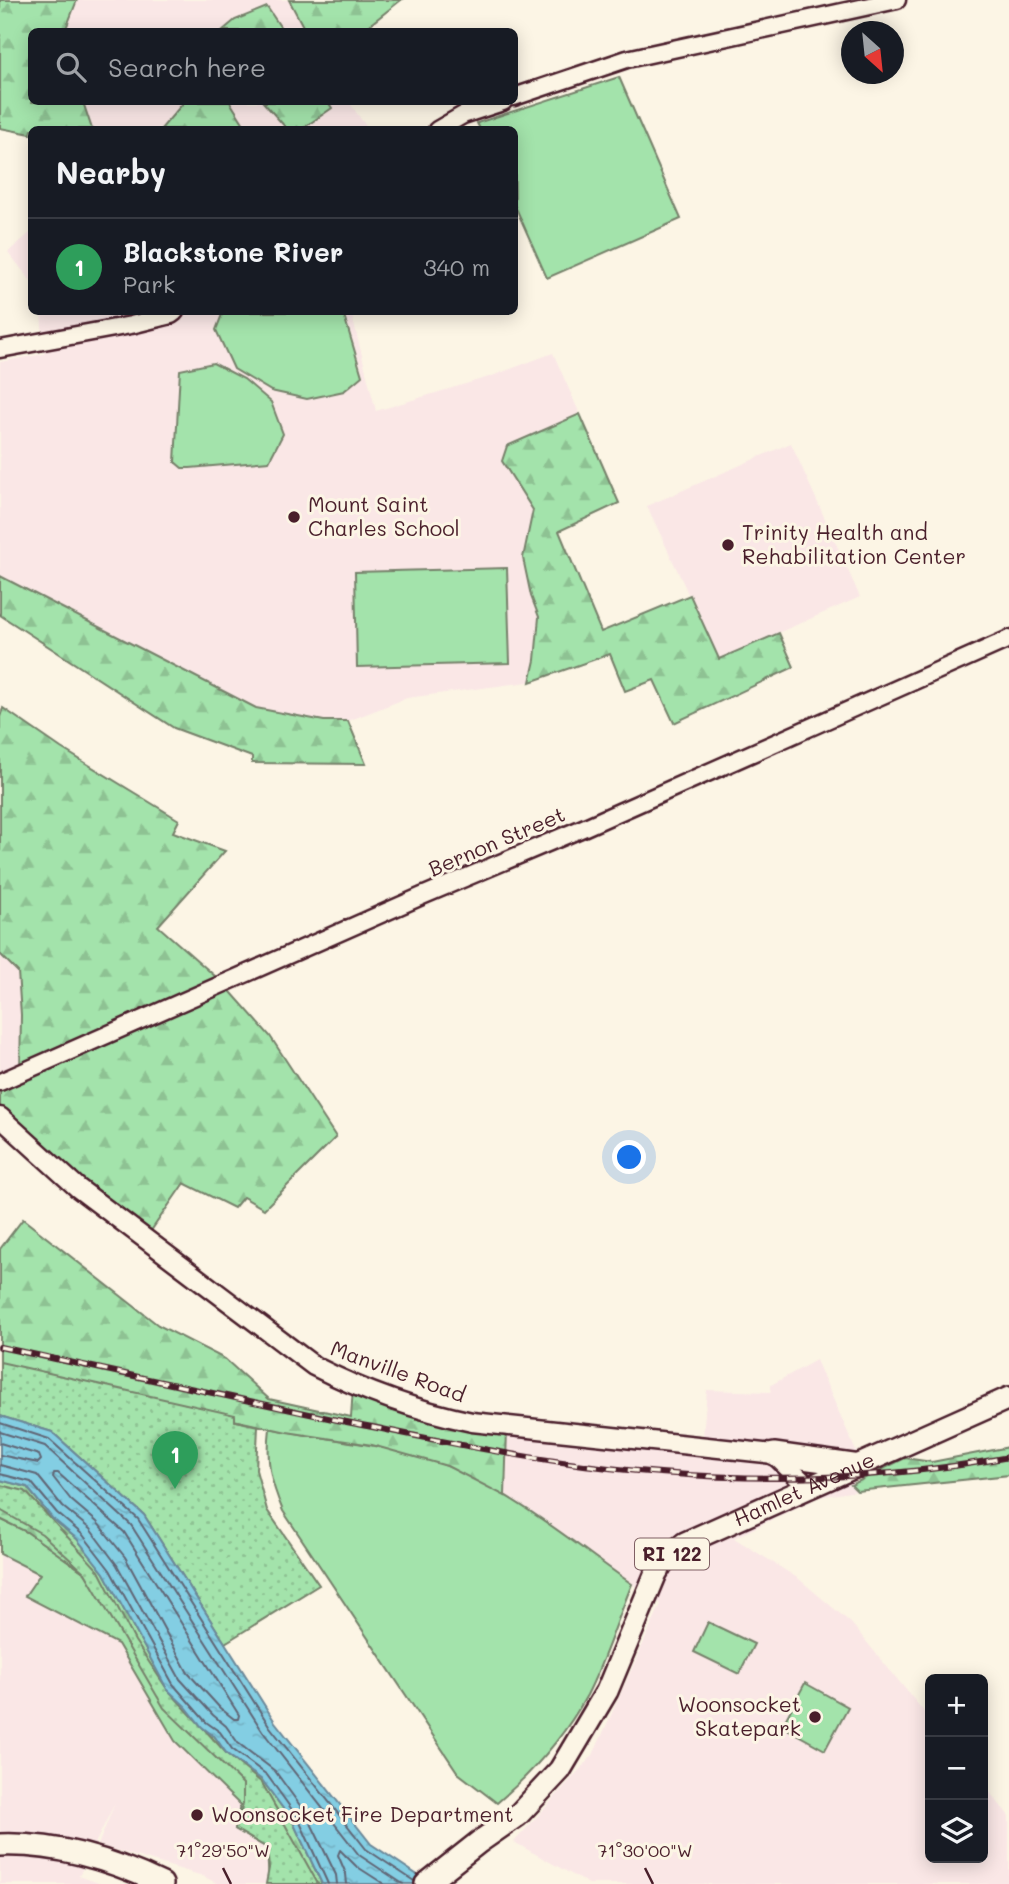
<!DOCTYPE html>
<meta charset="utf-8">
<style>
body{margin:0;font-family:Mali,sans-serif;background:#20242c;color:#f1f3f6}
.controls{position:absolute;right:21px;bottom:21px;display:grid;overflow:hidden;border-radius:10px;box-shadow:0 4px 18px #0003}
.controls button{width:63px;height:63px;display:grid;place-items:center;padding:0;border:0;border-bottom:2px solid #363941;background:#171b24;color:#f1f3f6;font:35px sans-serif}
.compass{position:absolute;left:841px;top:21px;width:63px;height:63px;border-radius:50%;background:#171b24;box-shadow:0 4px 18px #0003;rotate:153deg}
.you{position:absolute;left:630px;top:1158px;width:24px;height:24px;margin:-18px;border:5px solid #fff;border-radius:50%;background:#1a73e8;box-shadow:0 0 0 10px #1a73e833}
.badge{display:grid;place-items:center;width:46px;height:46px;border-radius:50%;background:#ea580c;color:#fff;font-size:23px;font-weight:700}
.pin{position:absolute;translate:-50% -58px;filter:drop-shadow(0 2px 4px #0008)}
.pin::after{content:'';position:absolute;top:37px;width:24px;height:21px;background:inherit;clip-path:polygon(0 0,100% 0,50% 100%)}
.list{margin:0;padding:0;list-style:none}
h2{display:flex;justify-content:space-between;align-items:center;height:91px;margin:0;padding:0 28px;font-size:30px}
h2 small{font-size:23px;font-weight:400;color:#9ea1a6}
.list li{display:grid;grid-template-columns:46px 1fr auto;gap:21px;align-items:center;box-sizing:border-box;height:98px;padding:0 28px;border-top:2px solid #363941}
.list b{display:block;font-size:26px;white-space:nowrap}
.list p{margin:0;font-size:23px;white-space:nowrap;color:#9ea1a6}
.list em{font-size:23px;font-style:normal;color:#9ea1a6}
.icon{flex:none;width:38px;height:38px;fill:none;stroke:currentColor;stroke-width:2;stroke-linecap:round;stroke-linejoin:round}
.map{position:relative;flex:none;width:1009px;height:1884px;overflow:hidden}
.search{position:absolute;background:#171b24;box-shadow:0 4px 18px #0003;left:28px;top:28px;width:490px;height:77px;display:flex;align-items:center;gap:18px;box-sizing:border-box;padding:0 24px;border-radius:10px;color:#9ea1a6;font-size:26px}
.panel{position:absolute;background:#171b24;box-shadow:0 4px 18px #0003;left:28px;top:126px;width:490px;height:189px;border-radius:10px}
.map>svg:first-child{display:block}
.built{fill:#fae7e6}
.grass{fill:#a3e3ab;stroke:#76816b;stroke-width:2}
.forest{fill:url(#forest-firs);stroke:#76816b;stroke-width:2}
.park{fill:url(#park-dots);stroke:#76816b;stroke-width:2}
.water{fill:url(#water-ripples);stroke:#6c8899;stroke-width:2}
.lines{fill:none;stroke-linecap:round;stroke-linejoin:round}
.shore{stroke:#616575;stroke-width:2}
.tertiary-casing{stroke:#4a1f2b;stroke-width:21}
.secondary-casing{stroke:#4a1f2b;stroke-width:23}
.primary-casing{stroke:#4a1f2b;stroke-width:26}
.tertiary{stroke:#fcf5e5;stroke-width:16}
.secondary{stroke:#fcf5e5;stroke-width:18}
.primary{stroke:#fcf5e5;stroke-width:21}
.rail-casing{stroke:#4a1f2b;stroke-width:6}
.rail{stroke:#fcf5e5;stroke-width:3.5;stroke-dasharray:10;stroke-linecap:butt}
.ticks{fill:none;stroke:#4a1f2b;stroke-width:2.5}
.poi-dot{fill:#4a1f2b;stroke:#fcf5e5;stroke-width:2.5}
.labels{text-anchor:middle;stroke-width:6;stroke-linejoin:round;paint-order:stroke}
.shield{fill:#fcf5e5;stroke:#7f5f63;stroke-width:2}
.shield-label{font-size:19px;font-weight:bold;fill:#4a1f2b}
.poi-label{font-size:21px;fill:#4a1f2b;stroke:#fcf5e5;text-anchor:start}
.street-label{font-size:21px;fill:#4a1f2b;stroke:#fcf5e5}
.ticks-label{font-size:18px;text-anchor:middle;fill:#4a1f2b;stroke:#fcf5e5;stroke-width:6;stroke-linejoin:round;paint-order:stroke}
</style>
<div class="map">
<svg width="1009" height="1884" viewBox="0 0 1009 1884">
<defs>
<pattern id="forest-firs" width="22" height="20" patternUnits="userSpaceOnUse" patternTransform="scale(1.75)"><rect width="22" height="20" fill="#a3e3ab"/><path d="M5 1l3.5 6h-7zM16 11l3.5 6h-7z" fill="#8ec293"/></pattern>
<pattern id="park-dots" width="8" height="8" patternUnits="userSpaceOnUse" patternTransform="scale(1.75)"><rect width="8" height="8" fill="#a3e3ab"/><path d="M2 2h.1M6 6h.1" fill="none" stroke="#8ec293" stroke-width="1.8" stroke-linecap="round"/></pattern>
<pattern id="water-ripples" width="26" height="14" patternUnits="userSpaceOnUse" patternTransform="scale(1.75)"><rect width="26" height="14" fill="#83cee3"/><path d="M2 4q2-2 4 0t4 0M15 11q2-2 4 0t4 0" fill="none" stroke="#73b0c3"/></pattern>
</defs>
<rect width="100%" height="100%" fill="#fcf5e5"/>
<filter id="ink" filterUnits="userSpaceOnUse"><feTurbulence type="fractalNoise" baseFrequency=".0143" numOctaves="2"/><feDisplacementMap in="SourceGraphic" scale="14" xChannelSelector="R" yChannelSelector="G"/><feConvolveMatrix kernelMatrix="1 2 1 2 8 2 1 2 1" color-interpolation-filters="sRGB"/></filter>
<g filter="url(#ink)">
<g class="built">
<polygon points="77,0 401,0 362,31 65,32"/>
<polygon points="83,102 349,102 368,129 92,129"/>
<polygon points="31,232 31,281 8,252"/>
<polygon points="41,312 351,312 376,411 492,376 553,353 619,503 559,531 610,654 535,681 407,698 348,721 324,721 256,708 0,576 0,362 44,354"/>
<polygon points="791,443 860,597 719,659 647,506"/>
<polygon points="0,954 18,972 21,1015 20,1075 0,1086"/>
<polygon points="816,1360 863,1467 852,1485 857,1491 819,1497 734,1538 799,1579 851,1623 930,1719 930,1858 983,1858 983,1784 1009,1816 1009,1884 589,1884 514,1842 593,1755 661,1604 505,1496 507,1429 702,1448 707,1390 771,1392 771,1385"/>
<polygon points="0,1554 40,1574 25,1596 118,1644 175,1741 240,1805 235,1829 267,1848 269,1868 267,1884 218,1884 203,1876 98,1845 115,1803 79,1876 101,1884 0,1884"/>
</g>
<g class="grass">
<polygon points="619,77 681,219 547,278 515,206 514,130 480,129 477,123"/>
<polygon points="223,312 343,312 362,376 344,391 307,399 271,391 234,369 216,330"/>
<polygon points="213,363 244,379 271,402 283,434 269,461 190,468 182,468 175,462 180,370"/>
<polygon points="507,568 510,663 357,667 355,572"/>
<path d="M270,1428c58,13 121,15 177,38 64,25 128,78 185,118 -15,36 -27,76 -45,111 -23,42 -54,77 -90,108l-39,-30 -175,-262c-13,-31 -17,-49 -13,-83z"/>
<polygon points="0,1519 27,1532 85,1573 200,1735 258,1783 286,1823 240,1805 175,1741 118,1644 25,1596 40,1574 0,1554"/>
<polygon points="708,1622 754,1644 739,1674 694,1652"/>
<polygon points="805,1683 848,1707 825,1750 782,1726"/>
</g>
<g class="forest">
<polygon points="0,0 77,0 65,31 32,32 32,102 83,102 92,129 32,130 31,134 0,128"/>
<polygon points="289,0 401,0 362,31 306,32"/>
<polygon points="267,7 283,31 222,31 235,20"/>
<polygon points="184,102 230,102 247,129 161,129"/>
<polygon points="263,102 328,102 332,108 302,129 287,129"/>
<polygon points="580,414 619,503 559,531 601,632 690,595 719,659 779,633 794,667 674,723 654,680 625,691 610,654 530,682 535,660 539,617 531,596 523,558 533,510 502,461 507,446"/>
<polygon points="0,576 256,708 324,721 348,721 366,764 252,763 252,757 174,728 0,615"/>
<polygon points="3,708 61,748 179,820 173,832 225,851 158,926 224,984 270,1036 336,1137 264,1209 243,1197 234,1208 184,1183 146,1238 0,1115 0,1086 20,1075 21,1015 18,972 0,954 0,717"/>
<polygon points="23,1219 158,1325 225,1359 269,1399 351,1417 353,1388 507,1429 505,1496 447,1466 372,1445 287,1432 0,1368 0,1249"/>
<polygon points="1009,1447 1009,1475 857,1491 851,1485 905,1458 932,1462"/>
<polygon points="0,1480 27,1487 52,1518 77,1539 104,1573 167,1689 202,1727 215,1737 227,1754 262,1780 293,1822 322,1884 269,1884 267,1848 235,1829 240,1805 285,1821 258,1782 214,1748 136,1651 85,1573 27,1532 0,1519"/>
</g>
<g class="park">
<polygon points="0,1362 235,1415 235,1421 258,1426 256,1470 267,1510 319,1585 225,1643 144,1515 52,1432 0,1416"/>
<polygon points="0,1485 25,1491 99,1571 135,1641 167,1689 227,1754 262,1783 318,1884 266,1884 269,1868 267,1848 235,1829 243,1804 243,1784 164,1708 85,1573 42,1534 0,1510"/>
</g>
<polygon class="water" points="0,1416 52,1432 144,1515 275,1722 371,1844 431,1884 322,1884 293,1822 262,1780 227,1754 215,1737 202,1727 186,1707 167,1689 104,1573 77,1539 52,1518 27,1487 0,1480"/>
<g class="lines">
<g class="shore">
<polyline points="0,1423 49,1439 138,1519 270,1727 366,1849 414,1881"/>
<polyline points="0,1432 45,1446 131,1525 263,1732 359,1855 403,1884"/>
<polyline points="0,1443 39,1455 41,1460 38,1463 0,1455"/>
<polyline points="0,1465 37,1475 63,1507 90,1529 117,1565 180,1679 213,1715 226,1726 238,1743 275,1771 307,1815 336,1875 337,1884"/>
<polygon points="54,1473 58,1473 124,1532 239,1715 238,1719 234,1719 220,1708 188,1673 125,1557 97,1522 71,1500 53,1477"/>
<polyline points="0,1474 31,1482 57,1513 83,1535 110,1570 173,1684 206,1722 220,1732 232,1749 267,1775 298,1818 328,1884"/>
<polyline points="347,1884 346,1874 338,1855 340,1850 356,1866 384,1884"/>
</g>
<defs>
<g id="tertiary">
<polyline points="514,97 627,59 897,0"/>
<polyline points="437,130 463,115 503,102"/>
<polyline points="0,349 131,325 171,315 175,312"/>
<polyline points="0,1082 422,896 583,828 1009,639"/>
</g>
<path id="secondary" d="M0,1117l78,71 236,178c49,25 105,45 158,56l302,32 35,34"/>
<g id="primary">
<polyline points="774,1454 860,1466"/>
<path d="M0,1845c57,-2 112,15 162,39"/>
<path id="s1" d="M426,1884l53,-42 39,-27 42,-45 47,-79 49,-118 6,-10 23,-20 324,-145"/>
</g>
</defs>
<use href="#tertiary" class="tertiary-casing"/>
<use href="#secondary" class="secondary-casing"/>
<use href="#primary" class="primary-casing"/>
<use href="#tertiary" class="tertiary"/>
<use href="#secondary" class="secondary"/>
<use href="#primary" class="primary"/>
<defs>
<path id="rail" d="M0,1347c114,24 228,50 342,74 71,14 142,30 213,40 150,22 305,24 454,-4"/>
</defs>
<use href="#rail" class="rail-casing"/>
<use href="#rail" class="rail"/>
</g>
</g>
<path class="ticks" d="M223,1868l8,16M645,1868l8,16"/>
<g class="poi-dot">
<circle cx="294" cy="517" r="7"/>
<circle cx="728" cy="545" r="7"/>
<circle cx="815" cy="1717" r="7"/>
<circle cx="197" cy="1815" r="7"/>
</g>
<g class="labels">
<rect class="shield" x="635" y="1538.5" width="74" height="31" rx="5"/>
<g class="shield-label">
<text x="672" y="1561">RI 122</text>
</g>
<g class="poi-label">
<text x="308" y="512">Mount Saint<tspan x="308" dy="24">Charles School</tspan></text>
<text x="742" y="540">Trinity Health and<tspan x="742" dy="24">Rehabilitation Center</tspan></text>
<text x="801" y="1712" text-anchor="end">Woonsocket<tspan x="801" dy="24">Skatepark</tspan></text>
<text x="211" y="1822">Woonsocket Fire Department</text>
</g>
<g class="street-label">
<text transform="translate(497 842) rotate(-23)" y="7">Bernon Street</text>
<text transform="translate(398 1372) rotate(20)" y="7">Manville Road</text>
<text dy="7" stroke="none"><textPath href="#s1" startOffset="569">Hamlet Avenue</textPath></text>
</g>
</g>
<g class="ticks-label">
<text x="223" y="1857">71°29'50"W</text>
<text x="645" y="1857">71°30'00"W</text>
</g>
</svg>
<div class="controls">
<button>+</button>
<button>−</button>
<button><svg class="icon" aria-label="layers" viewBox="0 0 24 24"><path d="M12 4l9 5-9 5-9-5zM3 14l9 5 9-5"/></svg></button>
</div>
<svg class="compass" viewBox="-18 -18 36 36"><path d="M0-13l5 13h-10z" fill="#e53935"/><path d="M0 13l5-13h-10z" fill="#9ea1a6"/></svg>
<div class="you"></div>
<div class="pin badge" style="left:175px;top:1489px;background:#2e9e5b">1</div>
<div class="search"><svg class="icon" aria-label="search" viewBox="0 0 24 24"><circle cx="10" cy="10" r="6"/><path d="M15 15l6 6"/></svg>Search here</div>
<section class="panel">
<h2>Nearby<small></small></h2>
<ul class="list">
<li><span class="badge" style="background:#2e9e5b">1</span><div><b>Blackstone River</b><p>Park</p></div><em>340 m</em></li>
</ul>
</section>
</div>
